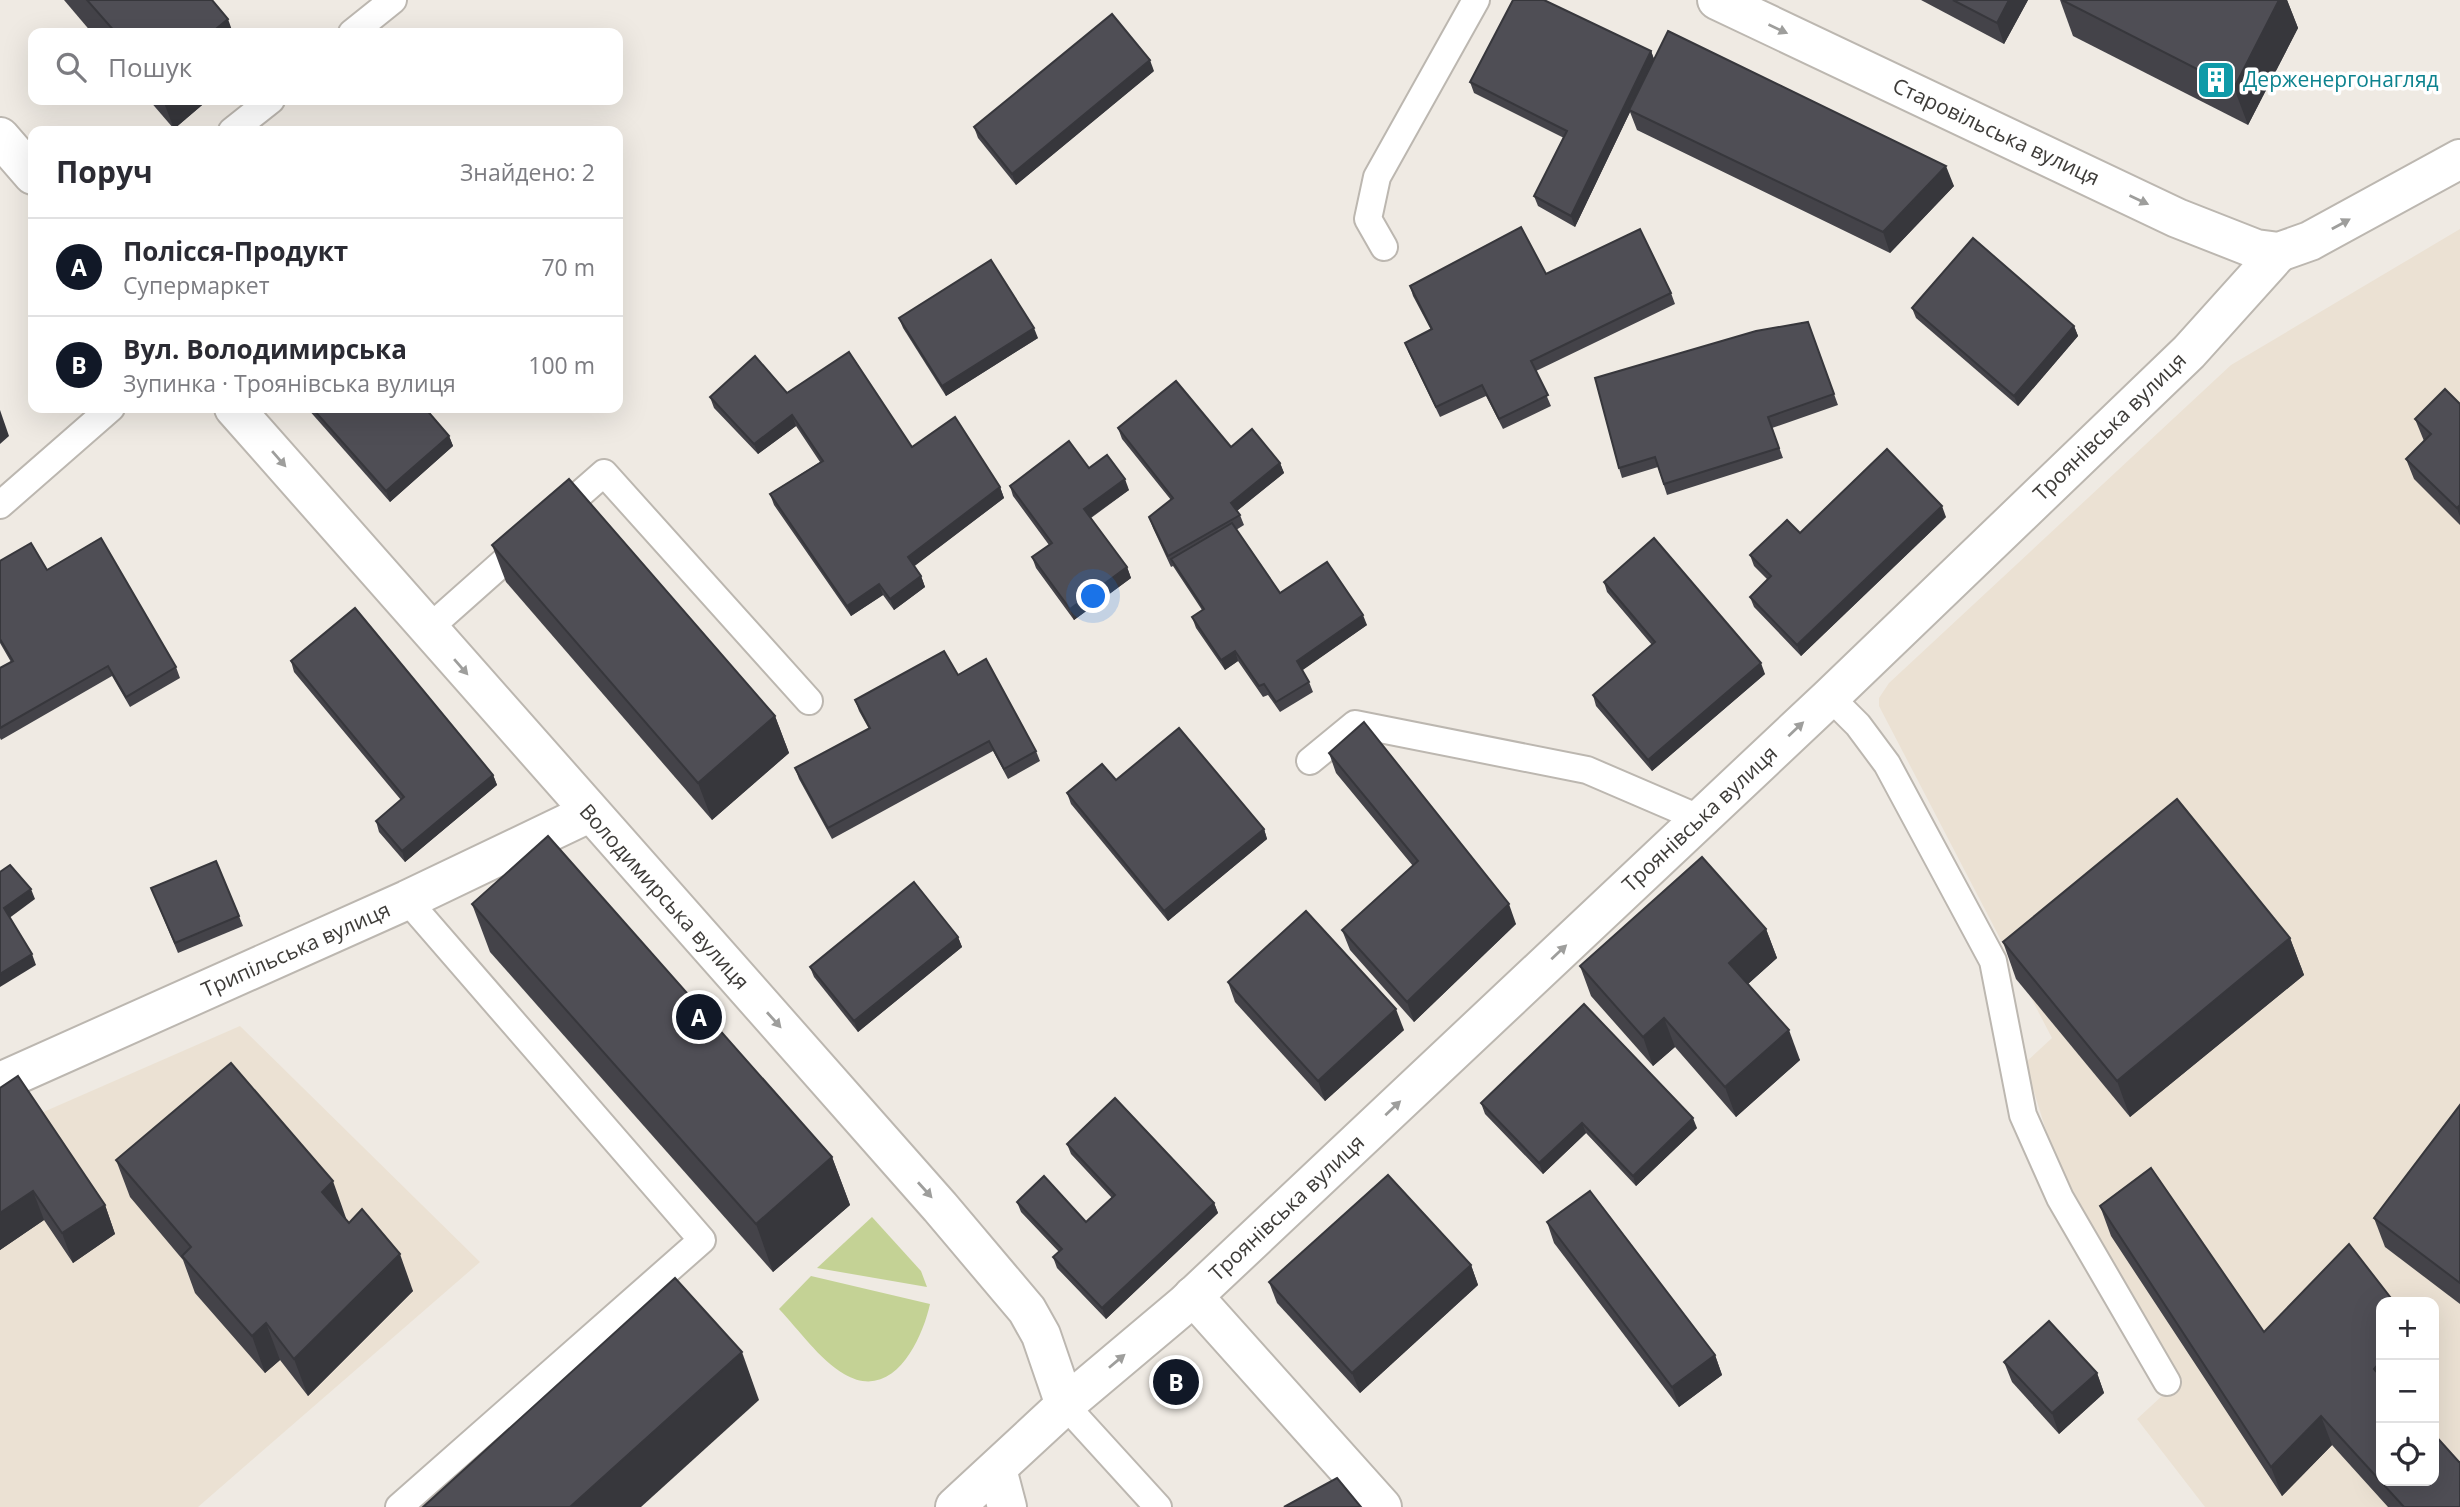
<!DOCTYPE html>
<html lang="uk">
<meta charset="utf-8">
<style>
body{margin:0;font-family:"Open Sans",sans-serif;background:#f7f7f7;color:#2b2b33}
.controls{position:absolute;right:21px;bottom:21px;display:grid;overflow:hidden;border-radius:14px;box-shadow:0 7px 28px #0002}
.controls button{width:63px;height:63px;display:grid;place-items:center;padding:0;border:0;border-bottom:2px solid #e1e1e2;background:#fff;color:#2b2b33;font:35px sans-serif}
.you{position:absolute;left:1094px;top:597px;width:24px;height:24px;margin:-18px;border:5px solid #fff;border-radius:50%;background:#1a73e8;box-shadow:0 0 0 10px #1a73e833}
.badge{display:grid;place-items:center;width:46px;height:46px;border-radius:50%;background:#111827;color:#fff;font-size:23px;font-weight:700}
.pin{position:absolute;translate:-50% -50%;border:4px solid #fff;box-shadow:0 2px 7px #0006}
.list{margin:0;padding:0;list-style:none}
h2{display:flex;justify-content:space-between;align-items:center;height:91px;margin:0;padding:0 28px;font-size:30px}
h2 small{font-size:23px;font-weight:400;color:#7c7c81}
.list li{display:grid;grid-template-columns:46px 1fr auto;gap:21px;align-items:center;box-sizing:border-box;height:98px;padding:0 28px;border-top:2px solid #e1e1e2}
.list b{display:block;font-size:26px;white-space:nowrap}
.list p{margin:0;font-size:23px;white-space:nowrap;color:#7c7c81}
.list em{font-size:23px;font-style:normal;color:#7c7c81}
.icon{flex:none;width:38px;height:38px;fill:none;stroke:currentColor;stroke-width:2;stroke-linecap:round;stroke-linejoin:round}
.map{position:relative;flex:none;width:2460px;height:1507px;overflow:hidden}
.search{position:absolute;background:#fff;box-shadow:0 7px 28px #0002;left:28px;top:28px;width:595px;height:77px;display:flex;align-items:center;gap:18px;box-sizing:border-box;padding:0 24px;border-radius:14px;color:#7c7c81;font-size:26px}
.panel{position:absolute;background:#fff;box-shadow:0 7px 28px #0002;left:28px;top:126px;width:595px;height:287px;border-radius:14px}
.map>svg:first-child{display:block}
.built{fill:#ebe1d3;fill-rule:evenodd}
.green{fill:#c4d295}
.lines{fill:none;stroke-linecap:round;stroke-linejoin:round}
.lane-casing{stroke:#bcb7b0;stroke-width:30}
.street-casing{stroke:#bcb7b0;stroke-width:42}
.secondary-casing{stroke:#bcb7b0;stroke-width:42}
.primary-casing{stroke:#bcb7b0;stroke-width:42}
.lane{stroke:#fff;stroke-width:26}
.street{stroke:#fff;stroke-width:38}
.secondary{stroke:#fff;stroke-width:38}
.primary{stroke:#fff;stroke-width:38}
.wall{fill:#444349}
.shaded-wall{fill:#37373c}
.building{fill:#4f4e55;stroke:#37373c;stroke-width:2}
.oneway{fill:#9e9e9c}
.labels{text-anchor:middle;stroke-width:7;stroke-linejoin:round;paint-order:stroke}
.culture-label{font-size:21px;fill:#0d838f;stroke:#fff;text-anchor:start}
.street-label{font-size:21px;fill:#3e3c39;stroke:#fff}
</style>
<div class="map">
<svg width="2460" height="1507" viewBox="0 0 2460 1507">
<rect width="100%" height="100%" fill="#efeae3"/>
<g class="built">
<path d="M2460,229v1278h-255l-68,-88 39,-36 -108,-182 -43,-138 27,-25 -173,-332v-8l10,-15 342,-318zM2381,1302h53v179h-53z"/>
<polygon points="240,1026 480,1262 198,1507 0,1507 0,1131"/>
</g>
<g class="green">
<polygon points="872,1217 921,1271 927,1287 817,1268"/>
<path d="M811,1276l119,28c-8,36 -37,99 -86,70 -25,-15 -45,-44 -65,-65z"/>
</g>
<g class="lines">
<defs>
<g id="lane">
<polyline points="352,33 393,0"/>
<polyline points="232,131 271,100"/>
<polyline points="1384,247 1368,219 1377,177 1476,0"/>
<polyline points="0,505 111,408"/>
<polyline points="555,516 604,473 809,701"/>
<polyline points="428,629 526,542"/>
<polyline points="1830,697 1858,725 1887,764 1993,961 2023,1115 2060,1198 2167,1382"/>
<polyline points="1310,761 1355,724 1587,770 1701,819"/>
<polyline points="1065,1405 1158,1507"/>
<polyline points="399,1507 702,1240 407,900"/>
</g>
<g id="street">
<polyline points="0,1082 407,900 589,813"/>
<polyline points="1193,1296 1382,1507"/>
<polyline points="997,1469 1007,1507"/>
</g>
<g id="secondary">
<polyline points="0,137 33,175"/>
<polyline points="234,408 940,1207 1027,1310 1041,1335 1065,1405"/>
<polyline points="955,1507 1065,1405 1185,1304 1830,697 2189,352 2279,252"/>
</g>
<polyline id="primary" points="1717,0 2177,218 2256,249 2279,252 2310,241 2460,159"/>
</defs>
<use href="#lane" class="lane-casing"/>
<use href="#street" class="street-casing"/>
<use href="#secondary" class="secondary-casing"/>
<use href="#primary" class="primary-casing"/>
<use href="#lane" class="lane"/>
<use href="#street" class="street"/>
<use href="#secondary" class="secondary"/>
<use href="#primary" class="primary"/>
</g>
<g class="wall">
<polygon points="64,0 212,0 233,33 92,33"/>
<polygon points="1921,0 2028,0 2004,44"/>
<polygon points="2060,0 2287,0 2298,28 2248,125 2073,36"/>
<polygon points="1651,51 1654,59 1954,186 1890,253 1637,130 1630,112 1575,227 1538,206 1534,196 1564,138 1474,93 1470,82"/>
<polygon points="1154,71 1016,185 978,138 974,127"/>
<polygon points="149,100 208,100 174,129"/>
<polygon points="1546,274 1671,293 1675,304 1536,371 1551,406 1503,429 1486,396 1440,417 1409,353 1405,343 1431,330 1413,296 1410,286"/>
<polygon points="1912,308 2074,326 2078,336 2018,406 1916,318"/>
<polygon points="899,318 1038,338 946,396 903,328"/>
<polygon points="1808,322 1838,405 1772,428 1783,458 1667,495 1658,467 1622,478 1619,468"/>
<polygon points="787,393 1000,487 1004,498 914,566 921,576 925,587 894,610 883,595 851,616 774,505 770,494 820,462 796,426 758,454 714,408 710,397"/>
<polygon points="2460,404 2460,525 2414,479 2406,459 2424,441 2415,419"/>
<polygon points="307,408 425,408 449,436 453,446 390,502"/>
<polygon points="1118,428 1231,447 1280,463 1284,473 1237,511 1240,515 1244,525 1236,530 1280,593 1367,625 1302,670 1309,682 1313,692 1280,712 1268,695 1263,697 1238,661 1225,670 1196,628 1192,617 1202,610 1173,566 1171,567 1153,528 1149,517 1171,500 1122,439"/>
<polygon points="1089,468 1129,490 1091,518 1127,567 1131,578 1074,620 1036,568 1032,557 1049,545 1013,496 1010,486"/>
<polygon points="1946,517 1801,656 1754,607 1750,597 1768,580 1754,566 1750,555 1800,533"/>
<polygon points="492,545 775,716 789,753 712,820 506,582"/>
<polygon points="0,561 47,570 176,667 180,678 130,707 112,676 1,740 0,738 0,668 11,662 0,643"/>
<polygon points="1604,582 1765,674 1652,771 1596,706 1593,695 1652,645 1607,592"/>
<polygon points="291,661 493,775 497,785 405,862 379,832 376,821 401,800 294,672"/>
<polygon points="958,675 1036,751 1040,761 1008,779 993,751 832,839 799,779 795,768 869,729 859,711 855,700"/>
<polygon points="1329,753 1516,924 1414,1022 1350,950 1342,930 1413,866 1336,773"/>
<polygon points="1067,793 1264,829 1267,839 1168,921 1071,804"/>
<polygon points="151,888 239,916 243,926 178,953"/>
<polygon points="472,904 832,1157 850,1205 773,1272 490,952"/>
<polygon points="1766,929 1777,958 1748,984 1800,1060 1736,1117 1675,1047 1653,1066 1591,996 1580,966"/>
<polygon points="958,937 962,947 858,1032 814,977 810,967"/>
<polygon points="2290,938 2304,975 2130,1117 2016,979 2003,942"/>
<polygon points="1228,982 1404,1030 1325,1101 1235,1002"/>
<polygon points="0,1088 105,1205 115,1234 73,1263 44,1220 0,1250"/>
<polygon points="1481,1103 1697,1128 1636,1186 1586,1133 1543,1174 1485,1114"/>
<polygon points="2460,1105 2460,1304 2385,1247 2374,1218"/>
<polygon points="1067,1144 1214,1203 1218,1213 1106,1319 1057,1268 1053,1257 1059,1252 1021,1212 1017,1202 1086,1222 1112,1198 1071,1154"/>
<polygon points="116,1160 346,1218 346,1219 413,1291 308,1396 280,1360 265,1373 195,1293 183,1260 130,1197"/>
<polygon points="2100,1206 2264,1332 2381,1481 2460,1507 2388,1507 2332,1445 2282,1496 2111,1236"/>
<polygon points="1547,1222 1715,1355 1722,1375 1679,1407 1554,1243"/>
<polygon points="1471,1265 1478,1285 1360,1393 1277,1303 1269,1282"/>
<polygon points="2004,1362 2097,1373 2104,1393 2059,1434 2012,1382"/>
</g>
<g class="shaded-wall">
<polygon points="2009,0 2028,0 2004,44 1997,23"/>
<polygon points="2279,0 2287,0 2298,28 2248,125 2234,88"/>
<polygon points="228,19 233,33 211,33"/>
<polygon points="1651,51 1655,62 1629,110 1630,112 1575,227 1571,216"/>
<polygon points="1150,60 1154,71 1016,185 1012,174"/>
<polygon points="163,100 208,100 174,129"/>
<polygon points="1946,166 1954,186 1890,253 1883,232"/>
<polygon points="2074,326 2078,336 2018,406 2014,396"/>
<polygon points="1034,328 1038,338 946,396 942,386"/>
<polygon points="0,410 9,436 0,444"/>
<polygon points="792,415 796,426 758,454 754,444"/>
<polygon points="449,436 453,446 390,502 386,491"/>
<polygon points="1280,463 1284,473 1234,513 1231,503"/>
<polygon points="1125,479 1129,490 1088,519 1084,509"/>
<polygon points="1000,487 1004,498 912,568 908,557"/>
<polygon points="2460,505 2460,517 2457,508"/>
<polygon points="1942,506 1946,517 1801,656 1797,645"/>
<polygon points="1127,567 1131,578 1074,620 1070,609"/>
<polygon points="921,576 925,587 894,610 890,599"/>
<polygon points="879,584 883,595 851,616 847,606"/>
<polygon points="1363,615 1367,625 1300,672 1297,661"/>
<polygon points="1235,651 1238,661 1225,670 1221,660"/>
<polygon points="1761,663 1765,674 1652,771 1648,760"/>
<polygon points="775,716 789,753 712,820 698,783"/>
<polygon points="493,775 497,785 405,862 402,851"/>
<polygon points="1264,829 1267,839 1168,921 1164,911"/>
<polygon points="31,889 35,899 8,919 4,908"/>
<polygon points="1509,904 1516,924 1414,1022 1407,1002"/>
<polygon points="1766,929 1777,958 1739,992 1729,963"/>
<polygon points="958,937 962,947 858,1032 854,1021"/>
<polygon points="2290,938 2304,975 2130,1117 2117,1081"/>
<polygon points="32,954 36,965 0,987 0,974"/>
<polygon points="1396,1009 1404,1030 1325,1101 1318,1081"/>
<polygon points="1664,1018 1675,1047 1653,1066 1643,1037"/>
<polygon points="1789,1030 1800,1060 1736,1117 1725,1087"/>
<polygon points="1693,1118 1697,1128 1636,1186 1633,1176"/>
<polygon points="1582,1123 1586,1133 1543,1174 1539,1163"/>
<polygon points="832,1157 850,1205 773,1272 756,1224"/>
<polygon points="333,1181 346,1218 335,1229 322,1192"/>
<polygon points="33,1191 44,1220 0,1250 0,1213"/>
<polygon points="1214,1203 1218,1213 1106,1319 1102,1308"/>
<polygon points="105,1205 115,1234 73,1263 62,1233"/>
<polygon points="400,1254 413,1291 308,1396 294,1359"/>
<polygon points="1471,1265 1478,1285 1360,1393 1352,1373"/>
<polygon points="266,1323 280,1360 265,1373 252,1336"/>
<polygon points="742,1352 759,1400 641,1507 570,1507"/>
<polygon points="1715,1355 1722,1375 1679,1407 1672,1387"/>
<polygon points="2381,1361 2381,1388 2374,1369"/>
<polygon points="2097,1373 2104,1393 2059,1434 2052,1413"/>
<polygon points="2321,1416 2332,1445 2282,1496 2271,1467"/>
</g>
<g class="building">
<polygon points="87,0 212,0 228,19 211,33 116,33"/>
<polygon points="1513,0 1544,0 1651,51 1571,216 1534,196 1567,131 1470,82"/>
<polygon points="1953,0 2009,0 1997,23"/>
<polygon points="2062,0 2279,0 2234,88"/>
<polygon points="1112,14 1150,60 1012,174 974,127"/>
<polygon points="1668,31 1946,166 1883,232 1629,110"/>
<polygon points="1521,227 1546,274 1640,229 1671,293 1531,361 1548,395 1499,419 1482,385 1436,407 1405,343 1432,329 1410,286"/>
<polygon points="1973,238 2074,326 2014,396 1912,308"/>
<polygon points="991,260 1034,328 942,386 899,318"/>
<polygon points="1808,322 1834,394 1768,417 1779,448 1664,484 1655,457 1619,468 1595,378 1756,331"/>
<polygon points="849,352 912,447 955,417 1000,487 908,557 921,576 890,599 879,584 847,606 770,494 823,461 792,415 754,444 710,397 755,356 787,393"/>
<polygon points="1176,381 1231,447 1252,429 1280,463 1231,503 1240,515 1168,556 1149,517 1173,498 1118,428"/>
<polygon points="2445,389 2460,404 2460,505 2457,508 2406,459 2431,434 2415,419"/>
<polygon points="312,408 425,408 449,436 386,491"/>
<polygon points="1069,441 1089,468 1107,455 1125,479 1084,509 1127,567 1070,609 1032,557 1052,543 1010,486"/>
<polygon points="1887,449 1942,506 1797,645 1750,597 1771,576 1750,555 1787,520 1800,533"/>
<polygon points="569,479 775,716 698,783 492,545"/>
<polygon points="1232,523 1280,593 1327,562 1363,615 1297,661 1309,682 1276,702 1264,684 1259,686 1235,651 1221,660 1192,617 1204,609 1171,559"/>
<polygon points="101,538 176,667 126,697 108,666 0,728 0,668 13,661 0,639 0,561 31,543 47,570"/>
<polygon points="1654,538 1761,663 1648,760 1593,695 1655,642 1604,582"/>
<polygon points="355,608 493,775 402,851 376,821 404,797 291,661"/>
<polygon points="944,651 958,675 986,659 1036,751 1004,769 989,741 828,828 795,768 870,728 855,700"/>
<polygon points="1364,722 1509,904 1407,1002 1342,930 1418,861 1329,753"/>
<polygon points="1179,728 1264,829 1164,911 1067,793 1102,764 1116,780"/>
<polygon points="2177,799 2290,938 2117,1081 2003,942"/>
<polygon points="548,836 832,1157 756,1224 472,904"/>
<polygon points="1702,857 1766,929 1729,963 1789,1030 1725,1087 1664,1018 1643,1037 1580,966"/>
<polygon points="216,861 239,916 175,943 151,888"/>
<polygon points="10,865 31,889 4,908 32,954 0,974 0,872"/>
<polygon points="914,882 958,937 854,1021 810,967"/>
<polygon points="1306,911 1396,1009 1318,1081 1228,982"/>
<polygon points="1584,1004 1693,1118 1633,1176 1582,1123 1539,1163 1481,1103"/>
<polygon points="231,1063 333,1181 322,1192 349,1223 362,1209 400,1254 294,1359 266,1323 252,1336 182,1256 191,1247 116,1160"/>
<polygon points="18,1076 105,1205 62,1233 33,1191 0,1213 0,1088"/>
<polygon points="1115,1098 1214,1203 1102,1308 1053,1257 1062,1249 1017,1202 1044,1176 1086,1222 1115,1195 1067,1144"/>
<polygon points="2460,1105 2460,1283 2374,1218"/>
<polygon points="2151,1168 2264,1332 2349,1244 2394,1302 2381,1302 2381,1361 2374,1369 2381,1377 2381,1481 2434,1481 2434,1434 2459,1462 2460,1462 2460,1507 2404,1507 2321,1416 2271,1467 2100,1206"/>
<polygon points="1388,1175 1471,1265 1352,1373 1269,1282"/>
<polygon points="1590,1191 1715,1355 1672,1387 1547,1222"/>
<polygon points="675,1278 742,1352 570,1507 423,1507"/>
<polygon points="2049,1321 2097,1373 2052,1413 2004,1362"/>
<polygon points="1337,1478 1361,1507 1284,1507"/>
</g>
<defs><path id="oneway-solid" d="M-6-.8H1V-3.2L6.5 0L1 3.2V.8H-6Z" transform="scale(1.75)"/></defs>
<g class="oneway">
<use href="#oneway-solid" transform="translate(1778 29) rotate(25)"/>
<use href="#oneway-solid" transform="translate(2139 200) rotate(25)"/>
<use href="#oneway-solid" transform="translate(2341 224) rotate(-29)"/>
<use href="#oneway-solid" transform="translate(279 459) rotate(49)"/>
<use href="#oneway-solid" transform="translate(461 667) rotate(49)"/>
<use href="#oneway-solid" transform="translate(1796 729) rotate(-43)"/>
<use href="#oneway-solid" transform="translate(1559 952) rotate(-43)"/>
<use href="#oneway-solid" transform="translate(774 1020) rotate(48)"/>
<use href="#oneway-solid" transform="translate(1393 1108) rotate(-43)"/>
<use href="#oneway-solid" transform="translate(925 1190) rotate(48)"/>
<use href="#oneway-solid" transform="translate(1117 1361) rotate(-40)"/>
</g>
<defs>
<symbol id="building-square" viewBox="-11 -11 22 22"><rect x="-9" y="-9" width="18" height="18" rx="4" fill="#0f9aa8" stroke="#fff"/><path d="M-4-6H4V6H1V3H-1V6H-4ZM-2.5-4.3h1.7v1.8h-1.7ZM.8-4.3h1.7v1.8H.8ZM-2.5-1h1.7V.8h-1.7ZM.8-1h1.7V.8H.8Z" fill="#fff"/></symbol>
</defs>
<g fill-rule="evenodd">
<use href="#building-square" x="2194" y="58" width="44" height="44"/>
</g>
<g class="labels">
<g class="culture-label">
<text x="2243" y="87">Держенергонагляд</text>
</g>
<g class="street-label">
<text transform="translate(1996 132) rotate(25)" y="7">Старовільська вулиця</text>
<text transform="translate(2110 427) rotate(-44)" y="7">Троянівська вулиця</text>
<text transform="translate(1700 819) rotate(-43)" y="7">Троянівська вулиця</text>
<text transform="translate(664 897) rotate(48)" y="7">Володимирська вулиця</text>
<text transform="translate(296 950) rotate(-24)" y="7">Трипільська вулиця</text>
<text transform="translate(1287 1208) rotate(-43)" y="7">Троянівська вулиця</text>
</g>
</g>
</svg>
<div class="controls">
<button>+</button>
<button>−</button>
<button><svg class="icon" aria-label="locate" viewBox="0 0 24 24"><circle cx="12" cy="12" r="6"/><path d="M12 2v4M12 18v4M2 12h4M18 12h4"/></svg></button>
</div>
<div class="you"></div>
<div class="pin badge" style="left:699px;top:1017px">A</div>
<div class="pin badge" style="left:1176px;top:1382px">B</div>
<div class="search"><svg class="icon" aria-label="search" viewBox="0 0 24 24"><circle cx="10" cy="10" r="6"/><path d="M15 15l6 6"/></svg>Пошук</div>
<section class="panel">
<h2>Поруч<small>Знайдено: 2</small></h2>
<ul class="list">
<li><span class="badge">A</span><div><b>Полісся-Продукт</b><p>Супермаркет</p></div><em>70 m</em></li>
<li><span class="badge">B</span><div><b>Вул. Володимирська</b><p>Зупинка · Троянівська вулиця</p></div><em>100 m</em></li>
</ul>
</section>
</div>
